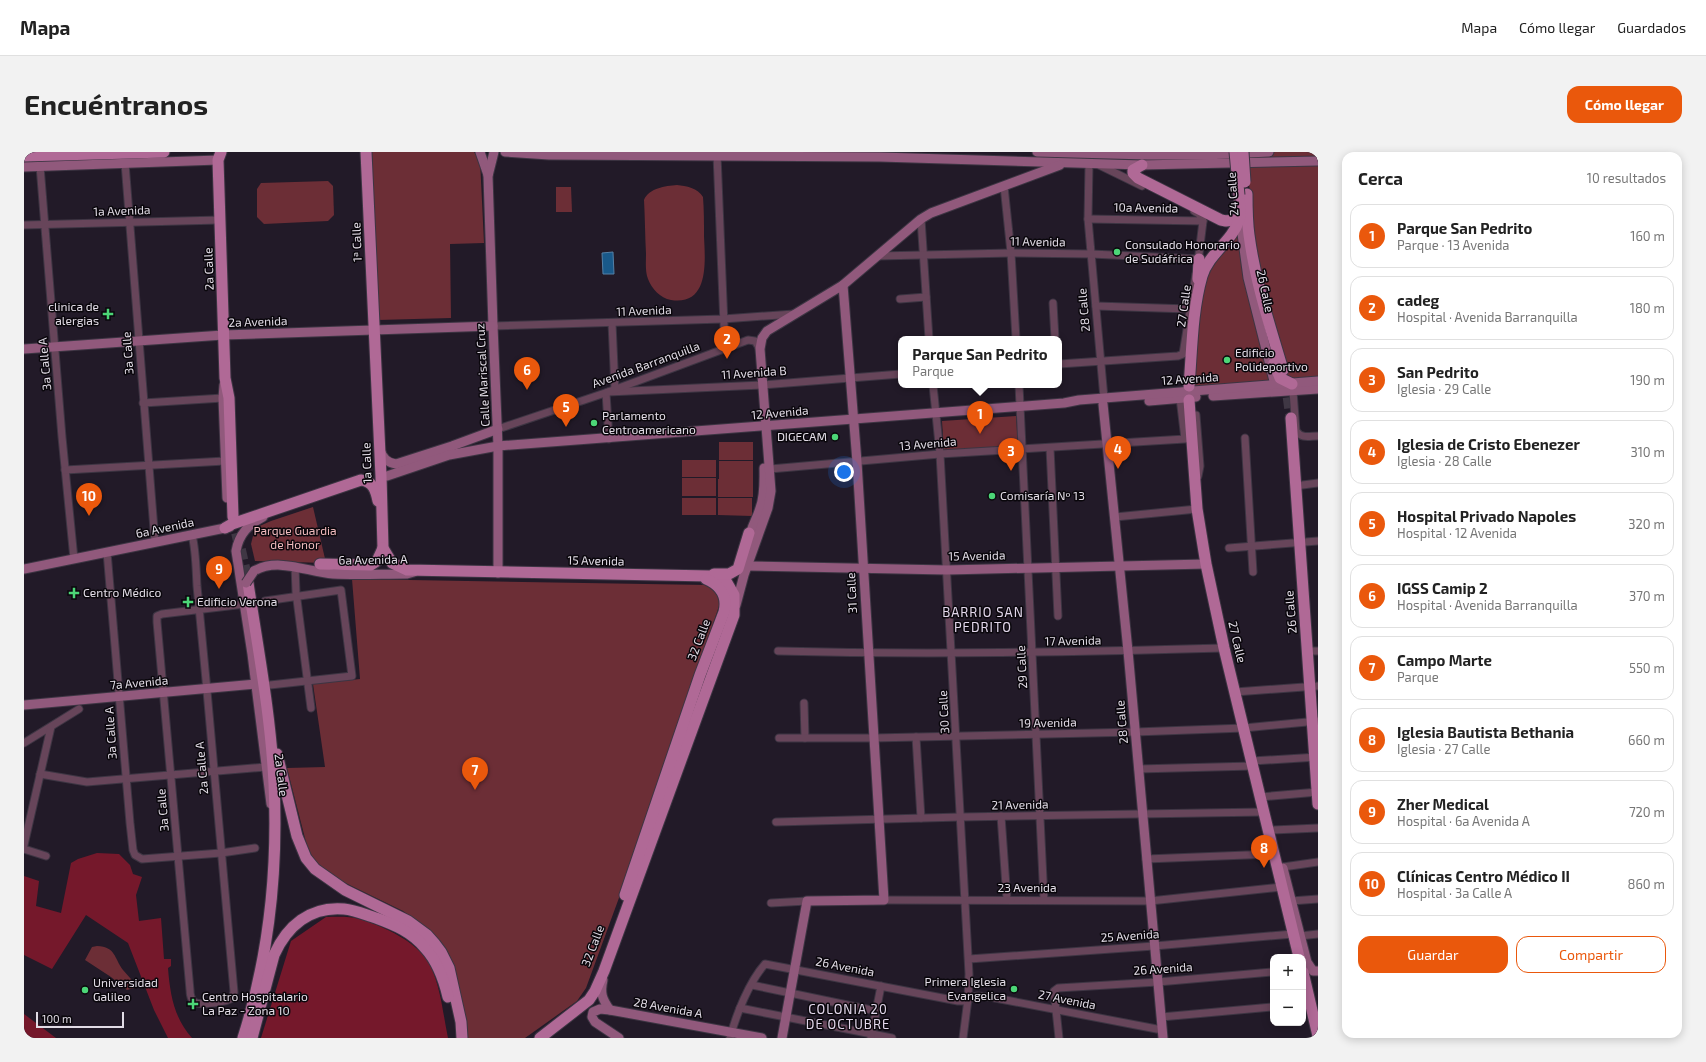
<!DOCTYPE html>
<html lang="es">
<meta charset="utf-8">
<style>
body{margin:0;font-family:"Exo 2",sans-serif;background:#f2f2f2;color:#222}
.controls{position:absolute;right:12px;bottom:12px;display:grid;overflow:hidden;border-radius:8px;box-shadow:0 2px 10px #0003}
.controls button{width:36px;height:36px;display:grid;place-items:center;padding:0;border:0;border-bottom:1px solid #e0e0e0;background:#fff;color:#222;font:20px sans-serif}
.scale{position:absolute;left:12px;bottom:10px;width:88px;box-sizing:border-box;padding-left:4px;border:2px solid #e2dce6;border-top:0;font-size:11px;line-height:14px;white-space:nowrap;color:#e2dce6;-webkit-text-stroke:3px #0a070c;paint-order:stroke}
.you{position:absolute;left:820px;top:320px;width:14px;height:14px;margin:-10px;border:3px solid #fff;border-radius:50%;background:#1a73e8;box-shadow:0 0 0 6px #1a73e833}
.badge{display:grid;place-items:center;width:26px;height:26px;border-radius:50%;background:#ea580c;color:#fff;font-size:13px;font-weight:700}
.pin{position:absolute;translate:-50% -33px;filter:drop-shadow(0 1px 2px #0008)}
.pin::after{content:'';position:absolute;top:21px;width:14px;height:12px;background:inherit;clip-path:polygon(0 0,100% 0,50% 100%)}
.popup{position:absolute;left:874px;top:184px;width:164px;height:52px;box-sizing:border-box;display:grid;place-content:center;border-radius:8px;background:#fff;filter:drop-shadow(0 1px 3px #0005);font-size:13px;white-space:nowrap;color:#767676}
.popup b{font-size:15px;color:#222}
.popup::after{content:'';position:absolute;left:50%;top:100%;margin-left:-8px;border:8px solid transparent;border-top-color:#fff}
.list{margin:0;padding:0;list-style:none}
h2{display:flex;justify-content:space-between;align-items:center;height:52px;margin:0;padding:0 16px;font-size:17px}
h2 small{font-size:13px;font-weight:400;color:#767676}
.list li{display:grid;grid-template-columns:26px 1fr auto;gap:12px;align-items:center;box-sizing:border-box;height:64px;margin:0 8px 8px;padding:0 8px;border:1px solid #e0e0e0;border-radius:12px}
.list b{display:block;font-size:15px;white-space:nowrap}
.list p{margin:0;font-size:13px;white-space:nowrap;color:#767676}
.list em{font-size:13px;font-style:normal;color:#767676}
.actions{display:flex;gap:8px;padding:12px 16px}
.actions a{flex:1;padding:9px 0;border:1px solid #ea580c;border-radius:12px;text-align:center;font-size:14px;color:#ea580c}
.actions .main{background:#ea580c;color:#fff}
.map{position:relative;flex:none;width:1294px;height:886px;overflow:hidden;border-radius:12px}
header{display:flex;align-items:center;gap:24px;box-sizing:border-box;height:56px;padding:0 20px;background:#fff;border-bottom:1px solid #e0e0e0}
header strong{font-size:19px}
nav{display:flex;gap:22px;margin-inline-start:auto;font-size:14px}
.intro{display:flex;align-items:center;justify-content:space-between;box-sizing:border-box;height:96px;padding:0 24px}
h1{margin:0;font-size:28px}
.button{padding:10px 18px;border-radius:12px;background:#ea580c;color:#fff;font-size:14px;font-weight:700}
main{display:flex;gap:24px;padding:0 24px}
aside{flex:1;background:#fff;border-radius:12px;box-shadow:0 2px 10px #0003}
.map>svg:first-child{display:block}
.green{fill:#6c2e36}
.forest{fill:#75182b}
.water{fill:#19598a;stroke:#5580a6}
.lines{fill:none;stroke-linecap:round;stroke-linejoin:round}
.primary-tunnel{stroke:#3f3744;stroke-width:11;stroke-dasharray:11 5.5;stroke-linecap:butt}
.street-casing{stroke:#3d3543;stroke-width:9}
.secondary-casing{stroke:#3d3543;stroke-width:11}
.primary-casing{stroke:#3d3543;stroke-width:13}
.street{stroke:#67455a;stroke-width:7}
.secondary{stroke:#91597c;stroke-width:9}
.primary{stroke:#b06996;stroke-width:11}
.secondary-bridge-casing{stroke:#3d3543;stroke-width:11;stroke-linecap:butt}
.primary-bridge-casing{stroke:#3d3543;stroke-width:13;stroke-linecap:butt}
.secondary-bridge{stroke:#91597c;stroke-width:9}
.primary-bridge{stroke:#b06996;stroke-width:11}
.poi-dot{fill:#4cd677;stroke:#0a070c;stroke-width:1.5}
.labels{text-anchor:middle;stroke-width:3;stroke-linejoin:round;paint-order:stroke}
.street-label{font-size:12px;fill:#e2dce6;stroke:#0a070c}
.poi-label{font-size:12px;fill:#e2dce6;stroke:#0a070c;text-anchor:start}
.park-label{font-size:12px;fill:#f0babd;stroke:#0a070c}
.neighbourhood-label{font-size:13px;letter-spacing:1px;fill:#e2d7eb;stroke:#0a070c}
</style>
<header>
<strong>Mapa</strong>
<nav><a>Mapa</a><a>Cómo llegar</a><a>Guardados</a></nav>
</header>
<div class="intro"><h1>Encuéntranos</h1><a class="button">Cómo llegar</a></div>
<main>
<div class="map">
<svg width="1294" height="886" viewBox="0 0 1294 886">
<rect width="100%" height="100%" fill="#221a28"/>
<g class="green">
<polygon points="348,0 450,0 456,8 460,91 426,92 427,166 354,168"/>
<polygon points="1222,0 1294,0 1294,227 1167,236 1179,129 1226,42"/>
<polygon points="304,29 309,34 310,63 304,69 240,72 233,65 233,37 237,31"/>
<path d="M653,33c9,1 21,3 26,12 1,13 1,26 1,39 1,24 6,70 -33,64 -11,-2 -19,-11 -23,-21 -3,-8 -2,-17 -2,-25 -1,-18 -1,-36 -2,-54 5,-12 21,-14 33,-15z"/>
<polygon points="532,35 547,35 548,60 532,60"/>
<polygon points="992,264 994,294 920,299 918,269"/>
<rect x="695" y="290" width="34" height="18"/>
<rect x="658" y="308" width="34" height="17"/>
<rect x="695" y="309" width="34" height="18"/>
<rect x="658" y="326" width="34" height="18"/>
<rect x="694" y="327" width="35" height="18"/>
<rect x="658" y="346" width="34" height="17"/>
<polygon points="694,346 728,346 728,364 694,363"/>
<polygon points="289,355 302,411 231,409 227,392 231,376 247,369"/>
<path d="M328,427l355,6 9,5 4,13 -1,3 -73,218 -60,164 -9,13 -52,37h-58l-33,-103 -31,-24 -74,-36c-10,-8 -17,-17 -22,-29l-20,-78 38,-1 -12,-83 47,-5z"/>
<path d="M73,794c19,1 17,12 26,24 5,6 10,11 15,17l-11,3 -16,-13 -26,-17 7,-13z"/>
</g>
<g class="forest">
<path d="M73,701l22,1 11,11 3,9 9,3 -6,18 3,26 22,-3 3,41h7v7l-3,2c2,26 6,50 24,70h-24l-14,-28 -26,-67 -42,-28 -34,54 -28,-14v-79l15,5 -3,25 25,7 10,-50 7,-4z"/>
<path d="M302,765c10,0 23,-1 33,2 23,6 63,25 72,48 10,22 12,47 17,71h-187l30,-97z"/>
<polygon points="0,862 32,886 0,886"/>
</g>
<polygon class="water" points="589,100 590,122 579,122 578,101"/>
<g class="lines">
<g class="primary-tunnel">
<polyline points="1262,229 1267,266"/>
<polyline points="209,365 224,431"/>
</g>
<defs>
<g id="street">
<polyline points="693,3 701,197"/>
<polyline points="101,11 131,390"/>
<polyline points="1065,12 1064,67 1080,246"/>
<polyline points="1075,13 1118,34"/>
<polyline points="16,14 38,285 50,407"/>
<polyline points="980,34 987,101 992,187"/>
<polyline points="1170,59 1175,62 1179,69 1174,110"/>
<polyline points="897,67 905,187"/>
<polyline points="1064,67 1179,69"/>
<polyline points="0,73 196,68"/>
<polyline points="854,104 987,101 1067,102 1175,107"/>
<polyline points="876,147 902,145"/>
<polyline points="1029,151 1031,187"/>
<polyline points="1072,154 1165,157"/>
<polyline points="588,171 591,238"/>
<polyline points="469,174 699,167 770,162"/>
<polyline points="1035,212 1154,204 1159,202 1172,122"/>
<polyline points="909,233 916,302 945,822 944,847 939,886"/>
<polyline points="995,233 1020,748"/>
<path d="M1269,239l3,40c6,8 13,5 22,5"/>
<polyline points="584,240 738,233 877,222"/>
<polyline points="582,241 585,287"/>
<polyline points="119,251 199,246"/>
<polyline points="1172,263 1176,314 1174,324"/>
<polyline points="474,277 584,240 724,188 731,189 736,197"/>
<polyline points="1221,286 1229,420"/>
<polyline points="1026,296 1034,464"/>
<polyline points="746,317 916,302 1161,287 1156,246"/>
<polyline points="41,318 201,309"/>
<polyline points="1271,334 1294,331"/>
<polyline points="1091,365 1173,357"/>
<path d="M168,383c4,16 4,34 5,51 3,31 6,63 9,94 9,104 18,208 28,312l-2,6c-5,4 -32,8 -38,4 -3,-3 -4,-8 -4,-12l-33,-368v-6l5,-2 83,-10"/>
<polyline points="1205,396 1294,389"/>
<polyline points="83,400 106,671 109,698 111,703 118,707 197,701 231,696"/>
<polyline points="271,414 272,440 287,556"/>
<polyline points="241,449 317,438 328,524 246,533"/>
<path d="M754,499c149,4 298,1 446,-3"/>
<polyline points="1283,499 1294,499"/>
<polyline points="1211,540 1294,534"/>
<polyline points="780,551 781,586"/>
<polyline points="892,585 897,666"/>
<polyline points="755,586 849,586 1111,580 1220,576 1294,569"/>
<polyline points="0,591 55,557"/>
<polyline points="1228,609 1294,605"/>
<polyline points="1114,617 1229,614"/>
<polyline points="16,622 63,630 242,615"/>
<polyline points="1236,645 1294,640"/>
<polyline points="977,664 983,748"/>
<polyline points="752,670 937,665 1240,660"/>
<polyline points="1249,678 1294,676"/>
<polyline points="0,693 27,575"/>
<polyline points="0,697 22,704"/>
<polyline points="1122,707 1250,702"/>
<polyline points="1259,715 1294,710"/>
<polyline points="860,748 1126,749 1258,735"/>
<polyline points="1267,749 1294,747"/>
<polyline points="747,751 783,749"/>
<polyline points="1276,784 1294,782"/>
<polyline points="945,807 1130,794 1269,782"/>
<polyline points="728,833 852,859"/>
<polyline points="716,856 868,886"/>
<polyline points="1137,865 1249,855"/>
<polyline points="847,885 857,834"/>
<path d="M706,886c6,-23 19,-56 35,-74l193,37h5l14,-5 13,1 172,33"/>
<polyline points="1035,886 1030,839 1034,836 1134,830 1249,820"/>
</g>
<g id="secondary">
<polyline points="456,0 464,23"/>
<polyline points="470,0 464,24 469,174 474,294 474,421"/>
<polyline points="481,0 525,3 856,5 1118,13 1294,9"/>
<polyline points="1013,0 1124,3 1181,3 1245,0"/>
<polyline points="0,15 194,8"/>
<polyline points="1216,67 1224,126 1252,237"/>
<polyline points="0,197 199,183 469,174"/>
<polyline points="200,233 199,246 203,346"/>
<polyline points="1189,244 1294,237"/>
<polyline points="1125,249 1172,245"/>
<polyline points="1079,252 1104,499 1139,886"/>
<path d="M356,298c3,8 7,13 16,14l56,-18 46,-17"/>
<polyline points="363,324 425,303 474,294 1040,251 1055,248 1294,229"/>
<path d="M239,365c-15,8 -24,17 -27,34l16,103 19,150"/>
<path d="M725,388c1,-12 8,-21 11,-32 5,-13 4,-27 4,-40"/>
<polyline points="724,414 923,418 1182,412"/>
<polyline points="0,417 206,375"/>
<path d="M230,419c24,-14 53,1 79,3 24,1 49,0 74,0l7,-2"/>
<polyline points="712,453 720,423 744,356 747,339 736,197 738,186 743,179 819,133 897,67 907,61 1036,13"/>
<polyline points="0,553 232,532"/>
<polyline points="1259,716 1283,810 1289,819 1294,819"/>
<path d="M579,828c-3,13 -1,19 7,30"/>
<polyline points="595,886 571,870 568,865 569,860 576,857 586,858 738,886"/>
<polyline points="758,886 783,749 860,748 833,310 819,133"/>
</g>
<g id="primary">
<polyline points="197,0 194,8 201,226 205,246 209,365"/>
<polyline points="342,0 357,324 359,396 368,411 383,418 686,424 702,429 710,443 710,463 580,819 571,839 565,848 516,886"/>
<polyline points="0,4 140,0"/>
<polyline points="1118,13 1109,18 1109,21 1114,26 1197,68 1202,69 1216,67"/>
<path d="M1223,42c0,14 0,27 2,41 6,46 21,91 34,135"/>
<polyline points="1174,127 1175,107"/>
<polyline points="1250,211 1256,226 1268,232"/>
<path d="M1165,234c3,-36 3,-75 13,-110 7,-23 30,-34 37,-56 3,-7 0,-18 0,-25"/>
<polyline points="1165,248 1173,357 1182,412 1200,496 1275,805"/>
<polyline points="1267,266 1294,652"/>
<path d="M201,376l7,-4 129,-44c12,1 15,11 17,21"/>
<polyline points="296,412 347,413 353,409 359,396"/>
<polyline points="690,422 705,422 714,417 725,381"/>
<polyline points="253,602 273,684 282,706 291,717 321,738 384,769 403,783 411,792 417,800 425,816 437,870 438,886"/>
<path d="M601,743l75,-220 24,-63c4,-16 -4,-27 -18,-33"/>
<polyline points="1279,820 1294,884"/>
<path d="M219,886c26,-82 35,-169 31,-254 -3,-67 -16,-135 -26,-201"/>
<path d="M228,886l22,-83c13,-29 36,-49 70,-46 11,1 22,6 32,9 19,7 36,14 49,30 12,13 19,32 23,49"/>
</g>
</defs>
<use href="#street" class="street-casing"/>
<use href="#secondary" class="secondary-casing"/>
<use href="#primary" class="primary-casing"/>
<use href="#street" class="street"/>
<use href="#secondary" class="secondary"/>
<use href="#primary" class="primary"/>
<defs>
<polyline id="secondary-bridge" points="222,431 230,419"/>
<g id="primary-bridge">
<polyline points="1211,0 1215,43"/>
<polyline points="1219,0 1221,30"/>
</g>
</defs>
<use href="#secondary-bridge" class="secondary-bridge-casing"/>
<use href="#primary-bridge" class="primary-bridge-casing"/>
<use href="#secondary-bridge" class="secondary-bridge"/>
<use href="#primary-bridge" class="primary-bridge"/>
</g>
<g class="poi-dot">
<circle cx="1093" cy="100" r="4"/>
<path d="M82 156h4v4h4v4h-4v4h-4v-4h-4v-4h4z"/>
<circle cx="1203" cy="208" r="4"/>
<circle cx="570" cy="271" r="4"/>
<circle cx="811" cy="285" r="4"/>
<circle cx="968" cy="344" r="4"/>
<path d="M48 435h4v4h4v4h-4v4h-4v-4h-4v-4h4z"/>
<path d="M162 444h4v4h4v4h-4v4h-4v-4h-4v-4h4z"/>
<circle cx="990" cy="837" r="4"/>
<circle cx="61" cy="838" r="4"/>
<path d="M167 846h4v4h4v4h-4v4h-4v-4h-4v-4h4z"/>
</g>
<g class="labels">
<g class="street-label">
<text transform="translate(1209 42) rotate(-94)" y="4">24 Calle</text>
<text transform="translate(1122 56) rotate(1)" y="4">10a Avenida</text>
<text transform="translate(98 59) rotate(-2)" y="4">1a Avenida</text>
<text transform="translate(333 90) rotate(-92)" y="4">1ª Calle</text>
<text transform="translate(1014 90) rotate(1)" y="4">11 Avenida</text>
<text transform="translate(185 117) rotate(-92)" y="4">2a Calle</text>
<text transform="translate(1241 139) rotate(78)" y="4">26 Calle</text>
<text transform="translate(1160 154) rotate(-82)" y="4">27 Calle</text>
<text transform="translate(1060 158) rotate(-95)" y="4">28 Calle</text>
<text transform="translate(620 159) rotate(-2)" y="4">11 Avenida</text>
<text transform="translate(234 170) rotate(-2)" y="4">2a Avenida</text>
<text transform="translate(104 201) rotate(-94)" y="4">3a Calle</text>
<text transform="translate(21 212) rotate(-95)" y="4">3a Calle A</text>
<text transform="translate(622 213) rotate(-20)" y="4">Avenida Barranquilla</text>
<text transform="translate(730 221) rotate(-4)" y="4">11 Avenida B</text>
<text transform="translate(459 223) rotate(-93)" y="4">Calle Mariscal Cruz</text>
<text transform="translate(1166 227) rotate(-4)" y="4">12 Avenida</text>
<text transform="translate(756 261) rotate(-5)" y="4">12 Avenida</text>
<text transform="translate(904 292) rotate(-5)" y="4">13 Avenida</text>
<text transform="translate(343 311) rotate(-92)" y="4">1a Calle</text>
<text transform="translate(141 376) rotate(-12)" y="4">6a Avenida</text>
<text transform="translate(953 404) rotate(-1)" y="4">15 Avenida</text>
<text transform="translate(349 408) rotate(-1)" y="4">6a Avenida A</text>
<text transform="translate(572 409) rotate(1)" y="4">15 Avenida</text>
<text transform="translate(828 441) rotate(-93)" y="4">31 Calle</text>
<text transform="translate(1267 460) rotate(-95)" y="4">26 Calle</text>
<text transform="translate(675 488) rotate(-69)" y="4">32 Calle</text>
<text transform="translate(1049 489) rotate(-1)" y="4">17 Avenida</text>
<text transform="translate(1213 490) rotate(77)" y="4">27 Calle</text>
<text transform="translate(998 515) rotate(-93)" y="4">29 Calle</text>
<text transform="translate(115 531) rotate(-5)" y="4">7a Avenida</text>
<text transform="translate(920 560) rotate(-93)" y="4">30 Calle</text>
<text transform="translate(1098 570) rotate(-95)" y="4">28 Calle</text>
<text transform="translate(1024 571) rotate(-1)" y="4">19 Avenida</text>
<text transform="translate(87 581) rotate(-94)" y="4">3a Calle A</text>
<text transform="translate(178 616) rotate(-95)" y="4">2a Calle A</text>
<text transform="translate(257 623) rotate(83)" y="4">2a Calle</text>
<text transform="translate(996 653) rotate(-1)" y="4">21 Avenida</text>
<text transform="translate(139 658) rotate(-95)" y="4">3a Calle</text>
<text x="1003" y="740">23 Avenida</text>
<text transform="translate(1106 784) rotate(-4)" y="4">25 Avenida</text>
<text transform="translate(569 794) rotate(-69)" y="4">32 Calle</text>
<text transform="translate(821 815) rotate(11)" y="4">26 Avenida</text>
<text transform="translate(1139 817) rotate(-4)" y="4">26 Avenida</text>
<text transform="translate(1043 848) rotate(11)" y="4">27 Avenida</text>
<text transform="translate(644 856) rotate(10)" y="4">28 Avenida A</text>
</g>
<g class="poi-label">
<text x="1101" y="97">Consulado Honorario<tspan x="1101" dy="14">de Sudáfrica</tspan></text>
<text x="75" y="159" text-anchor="end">clinica de<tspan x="75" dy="14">alergias</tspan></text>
<text x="1211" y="205">Edificio<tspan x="1211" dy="14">Polideportivo</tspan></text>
<text x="578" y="268">Parlamento<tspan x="578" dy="14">Centroamericano</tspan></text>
<text x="803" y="289" text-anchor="end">DIGECAM</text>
<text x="976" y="348">Comisaría Nº 13</text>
<text x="59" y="445">Centro Médico</text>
<text x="173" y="454">Edificio Verona</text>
<text x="982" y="834" text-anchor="end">Primera Iglesia<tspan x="982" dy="14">Evangelica</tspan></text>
<text x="69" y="835">Universidad<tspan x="69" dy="14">Galileo</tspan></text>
<text x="178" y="849">Centro Hospitalario<tspan x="178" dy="14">La Paz - Zona 10</tspan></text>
</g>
<g class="park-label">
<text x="271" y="383">Parque Guardia<tspan x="271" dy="14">de Honor</tspan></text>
</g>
<g class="neighbourhood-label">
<text x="959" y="465">BARRIO SAN<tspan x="959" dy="15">PEDRITO</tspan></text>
<text x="824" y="862">COLONIA 20<tspan x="824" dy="15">DE OCTUBRE</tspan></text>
</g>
</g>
</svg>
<div class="controls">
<button>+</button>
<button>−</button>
</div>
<div class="scale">100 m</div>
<div class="you"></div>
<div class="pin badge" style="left:956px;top:282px">1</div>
<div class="popup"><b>Parque San Pedrito</b>Parque</div>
<div class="pin badge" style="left:703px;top:207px">2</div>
<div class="pin badge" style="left:987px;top:319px">3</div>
<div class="pin badge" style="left:1094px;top:317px">4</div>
<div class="pin badge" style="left:542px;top:275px">5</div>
<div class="pin badge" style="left:503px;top:238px">6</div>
<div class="pin badge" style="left:451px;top:638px">7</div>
<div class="pin badge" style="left:1240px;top:716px">8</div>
<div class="pin badge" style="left:195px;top:437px">9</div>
<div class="pin badge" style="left:65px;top:364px">10</div>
</div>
<aside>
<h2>Cerca<small>10 resultados</small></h2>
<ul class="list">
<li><span class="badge">1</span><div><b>Parque San Pedrito</b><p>Parque · 13 Avenida</p></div><em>160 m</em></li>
<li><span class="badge">2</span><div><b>cadeg</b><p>Hospital · Avenida Barranquilla</p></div><em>180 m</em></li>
<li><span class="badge">3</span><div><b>San Pedrito</b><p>Iglesia · 29 Calle</p></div><em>190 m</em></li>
<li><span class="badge">4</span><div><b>Iglesia de Cristo Ebenezer</b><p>Iglesia · 28 Calle</p></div><em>310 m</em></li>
<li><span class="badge">5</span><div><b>Hospital Privado Napoles</b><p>Hospital · 12 Avenida</p></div><em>320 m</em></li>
<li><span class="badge">6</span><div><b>IGSS Camip 2</b><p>Hospital · Avenida Barranquilla</p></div><em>370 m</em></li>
<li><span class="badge">7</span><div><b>Campo Marte</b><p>Parque</p></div><em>550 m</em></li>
<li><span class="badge">8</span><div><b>Iglesia Bautista Bethania</b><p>Iglesia · 27 Calle</p></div><em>660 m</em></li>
<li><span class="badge">9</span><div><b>Zher Medical</b><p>Hospital · 6a Avenida A</p></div><em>720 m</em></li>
<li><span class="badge">10</span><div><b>Clínicas Centro Médico II</b><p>Hospital · 3a Calle A</p></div><em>860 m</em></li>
</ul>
<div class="actions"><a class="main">Guardar</a><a>Compartir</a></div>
</aside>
</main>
